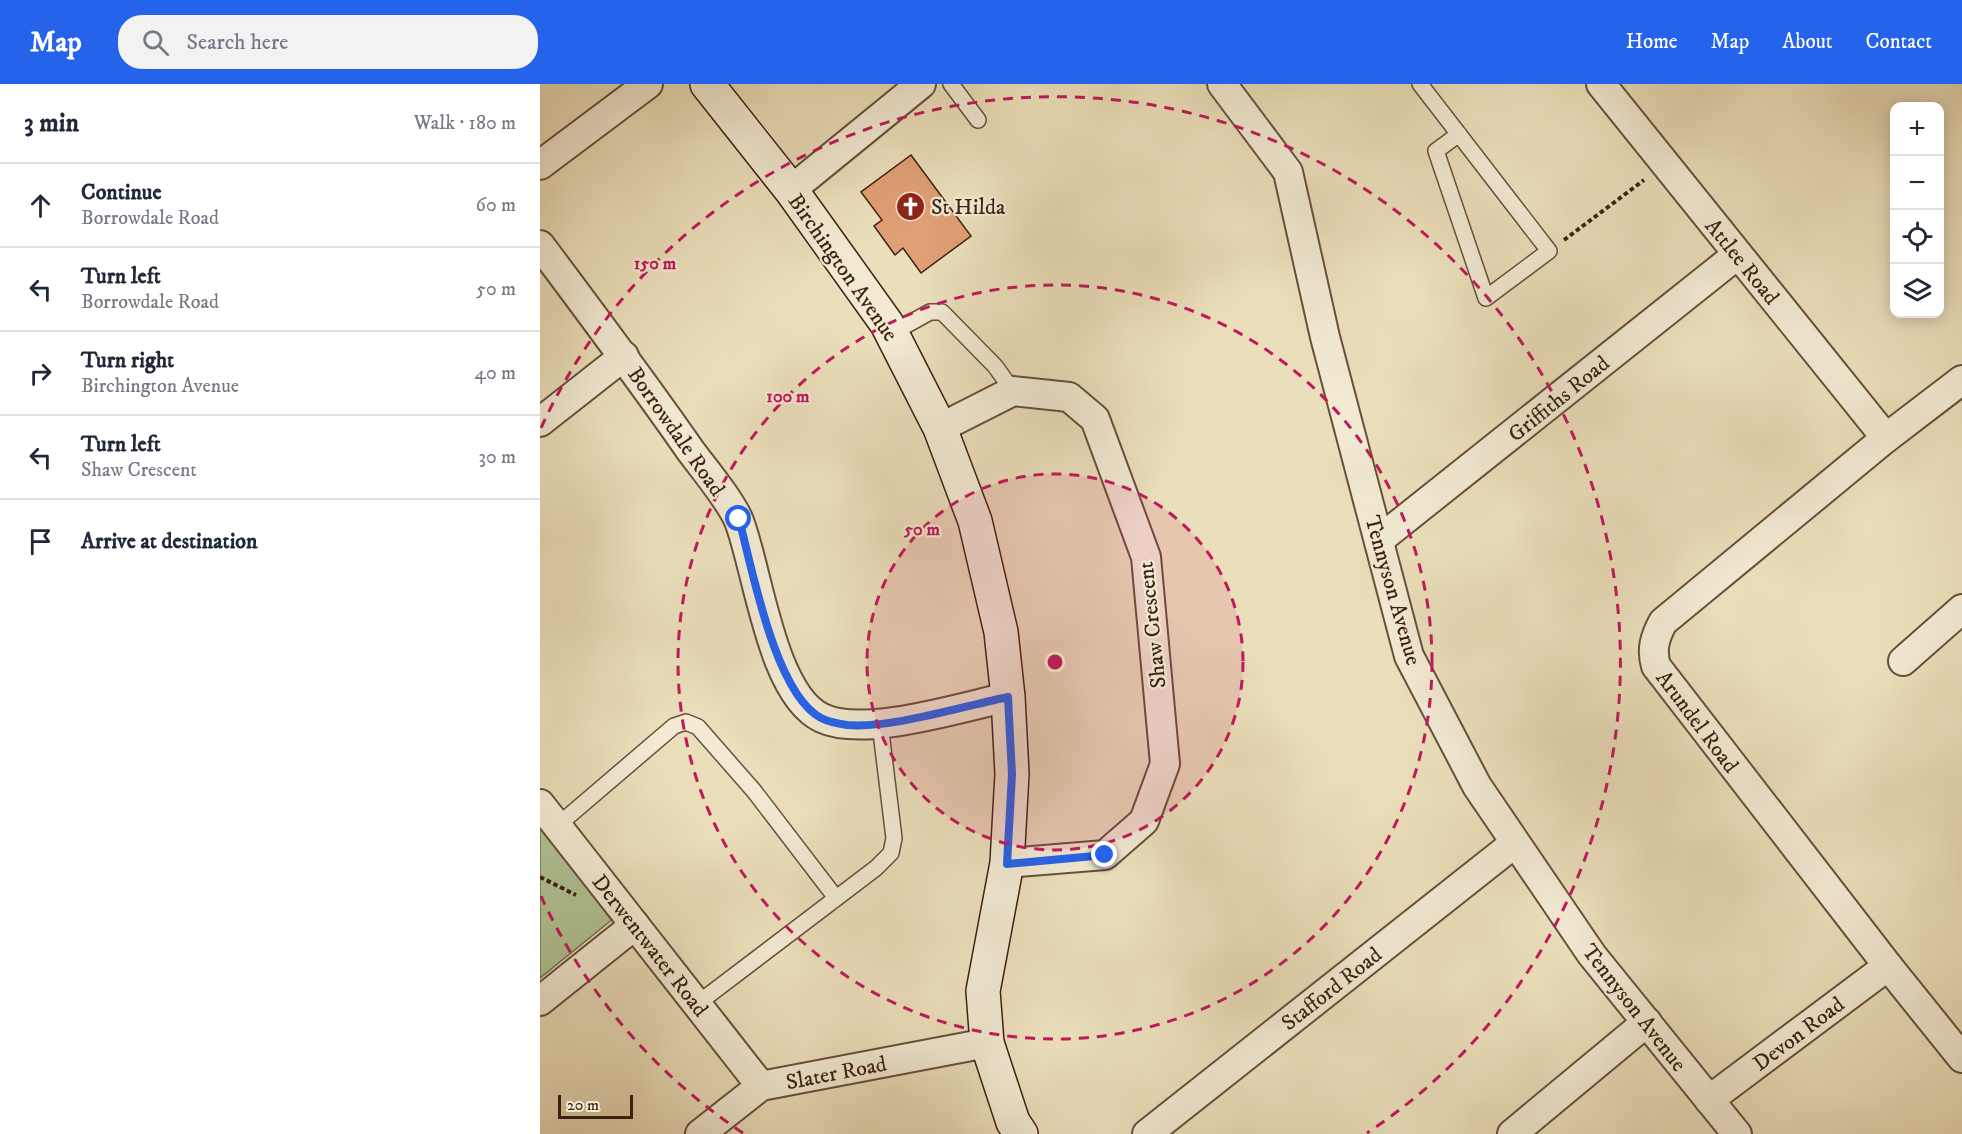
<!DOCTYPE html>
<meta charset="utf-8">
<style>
body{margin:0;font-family:"IM FELL DW Pica",serif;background:#f2f2f3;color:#1f2937}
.controls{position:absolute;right:18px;top:18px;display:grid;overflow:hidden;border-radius:12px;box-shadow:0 3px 15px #0003}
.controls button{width:54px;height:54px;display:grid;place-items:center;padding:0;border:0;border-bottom:2px solid #e0e1e3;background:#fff;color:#1f2937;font:30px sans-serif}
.scale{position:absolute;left:18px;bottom:15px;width:75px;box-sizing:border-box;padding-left:6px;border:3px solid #3b2110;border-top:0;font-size:16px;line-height:21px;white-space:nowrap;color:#3b2110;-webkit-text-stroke:4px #f2ead3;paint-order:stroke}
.stop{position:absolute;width:18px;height:18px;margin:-14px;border:4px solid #2563eb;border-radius:50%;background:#fff}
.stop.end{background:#2563eb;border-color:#fff;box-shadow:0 2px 6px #0008}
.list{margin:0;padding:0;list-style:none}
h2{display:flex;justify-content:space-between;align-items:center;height:78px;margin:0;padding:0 24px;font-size:26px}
h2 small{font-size:20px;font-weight:400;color:#747a83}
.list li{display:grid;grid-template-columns:39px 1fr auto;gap:18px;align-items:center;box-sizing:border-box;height:84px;padding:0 24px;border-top:2px solid #e0e1e3}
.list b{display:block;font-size:22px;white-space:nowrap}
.list p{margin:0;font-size:20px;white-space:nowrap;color:#747a83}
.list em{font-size:20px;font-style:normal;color:#747a83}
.icon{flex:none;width:33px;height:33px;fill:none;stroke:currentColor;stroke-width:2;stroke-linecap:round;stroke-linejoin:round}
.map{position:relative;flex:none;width:1422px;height:1050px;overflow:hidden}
header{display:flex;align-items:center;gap:36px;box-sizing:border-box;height:84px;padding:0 30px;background:#2563eb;color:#fff}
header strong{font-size:28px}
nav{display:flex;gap:33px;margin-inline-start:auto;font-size:21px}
.search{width:420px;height:54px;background:#f2f2f3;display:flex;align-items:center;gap:15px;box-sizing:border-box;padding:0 21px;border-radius:24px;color:#747a83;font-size:22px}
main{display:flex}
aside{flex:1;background:#fff}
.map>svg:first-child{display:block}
.green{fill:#b1c395;stroke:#767252;stroke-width:1.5}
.building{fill:#e09f75;stroke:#3b2110;stroke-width:1.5}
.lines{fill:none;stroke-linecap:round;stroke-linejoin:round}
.lane-casing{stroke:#67503b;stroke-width:18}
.street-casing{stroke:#67503b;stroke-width:32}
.secondary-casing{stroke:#3b2110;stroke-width:36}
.path{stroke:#3b2110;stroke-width:4;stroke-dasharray:4.5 3;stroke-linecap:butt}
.lane{stroke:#f2ead3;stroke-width:15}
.street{stroke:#f2ead3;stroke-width:28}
.secondary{stroke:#f2ead3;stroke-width:33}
.route{stroke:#2563eb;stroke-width:8}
.ring{fill:none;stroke:#c2185b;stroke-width:3;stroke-dasharray:10 8}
.labels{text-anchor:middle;stroke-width:4.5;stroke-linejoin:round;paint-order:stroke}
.poi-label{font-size:22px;fill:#3b2110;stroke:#f2ead3;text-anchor:start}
.street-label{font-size:22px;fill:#3b2110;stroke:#f2ead3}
.centre{fill:#c2185b;stroke:#f2ead3;stroke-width:3}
.ring-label{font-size:18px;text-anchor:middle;font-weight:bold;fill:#c2185b;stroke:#f2ead3;stroke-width:4.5;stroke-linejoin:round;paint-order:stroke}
</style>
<header>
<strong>Map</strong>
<div class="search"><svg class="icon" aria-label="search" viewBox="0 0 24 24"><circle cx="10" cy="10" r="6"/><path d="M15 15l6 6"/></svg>Search here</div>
<nav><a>Home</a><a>Map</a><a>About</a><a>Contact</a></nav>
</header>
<main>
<aside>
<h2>3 min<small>Walk · 180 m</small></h2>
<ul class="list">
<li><svg class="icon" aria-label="ahead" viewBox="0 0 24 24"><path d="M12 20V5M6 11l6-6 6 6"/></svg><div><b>Continue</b><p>Borrowdale Road</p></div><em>60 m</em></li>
<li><svg class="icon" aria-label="left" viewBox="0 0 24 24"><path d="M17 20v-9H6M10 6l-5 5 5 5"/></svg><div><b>Turn left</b><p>Borrowdale Road</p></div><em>50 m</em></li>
<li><svg class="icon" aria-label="right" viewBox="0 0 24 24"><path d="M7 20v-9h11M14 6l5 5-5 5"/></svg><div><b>Turn right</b><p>Birchington Avenue</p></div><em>40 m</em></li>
<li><svg class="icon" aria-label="left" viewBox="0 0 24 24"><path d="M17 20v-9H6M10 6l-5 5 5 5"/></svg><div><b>Turn left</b><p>Shaw Crescent</p></div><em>30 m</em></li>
<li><svg class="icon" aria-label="arrive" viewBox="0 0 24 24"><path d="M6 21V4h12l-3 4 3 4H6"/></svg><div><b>Arrive at destination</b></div></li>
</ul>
</aside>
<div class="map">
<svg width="1422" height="1050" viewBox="0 0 1422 1050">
<rect width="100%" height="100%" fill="#ebdfbb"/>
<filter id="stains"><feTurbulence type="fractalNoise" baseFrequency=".00333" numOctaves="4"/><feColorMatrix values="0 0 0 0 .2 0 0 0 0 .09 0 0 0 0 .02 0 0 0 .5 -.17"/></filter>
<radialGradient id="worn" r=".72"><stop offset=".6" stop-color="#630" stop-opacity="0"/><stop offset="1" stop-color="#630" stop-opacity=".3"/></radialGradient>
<polygon class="green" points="0,743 74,834 0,894"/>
<polygon class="building" points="371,71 431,152 381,189 363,164 355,171 334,142 342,136 321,108"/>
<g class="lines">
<defs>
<g id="lane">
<polyline points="411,0 438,36"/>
<polyline points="880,0 1009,167 946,214 896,67 919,50"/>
<polyline points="352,249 390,228 402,228 455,282 473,307"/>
<polyline points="17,742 134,642 146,638 158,643 214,707 296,814"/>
<polyline points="157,920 336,784 351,769 354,754 340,640"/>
</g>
<g id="street">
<polyline points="682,0 748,88 785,253 869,572 937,702 1052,871 1197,1050"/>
<polyline points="1061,0 1346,354"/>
<polyline points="0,81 108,0"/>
<polyline points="251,106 381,0"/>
<path d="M0,161c51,68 102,136 150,205 14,19 41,51 49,71 19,49 32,173 83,197 42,20 140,-11 186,-21"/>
<path d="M1422,296l-76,58 -223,184c-8,15 -12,27 -7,44l232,300 74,92"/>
<polyline points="0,338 84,272"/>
<polyline points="400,344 473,307 529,313 555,335 606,473 625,680 604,737 565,771 467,779"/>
<polyline points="839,456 1197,171"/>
<polyline points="1363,577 1422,525"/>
<polyline points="0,720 221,1002"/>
<polyline points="0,917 95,841"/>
<polyline points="1169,1016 1348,882"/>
<polyline points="160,1050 221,1002 447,959"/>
<polyline points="607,1050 975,759"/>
<polyline points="972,1050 1107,938"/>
</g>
<polyline id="secondary" points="167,0 251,106 347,240 400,344 435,437 461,548 468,613 472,690 467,779 443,907 447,959 473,1038 481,1050"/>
</defs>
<use href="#lane" class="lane-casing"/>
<use href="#street" class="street-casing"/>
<use href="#secondary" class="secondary-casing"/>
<g class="path">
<polyline points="1024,156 1104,96"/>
<polyline points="0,793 36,811"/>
</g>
<use href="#lane" class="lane"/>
<use href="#street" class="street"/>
<use href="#secondary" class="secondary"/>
</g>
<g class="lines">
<path class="route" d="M199,435c13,49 36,175 82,199 6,3 19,6 26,7 43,4 117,-19 161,-28l4,77 -5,90 98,-9"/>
</g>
<circle cx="515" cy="578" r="188" fill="#c2185b" fill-opacity=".12"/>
<g class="ring">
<circle cx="515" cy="578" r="188"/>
<circle cx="515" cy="578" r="377"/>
<path d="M203 1049A565 565 0 0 1 1 812M1 344A565 565 0 1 1 827 1049"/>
</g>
<defs>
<symbol id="church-disc" viewBox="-11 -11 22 22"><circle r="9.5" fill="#8f2418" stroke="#f2ead3"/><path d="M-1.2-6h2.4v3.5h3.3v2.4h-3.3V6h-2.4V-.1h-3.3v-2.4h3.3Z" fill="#fff"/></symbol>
</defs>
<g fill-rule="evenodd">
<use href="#church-disc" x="354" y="106" width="33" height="33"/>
</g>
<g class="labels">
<g class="poi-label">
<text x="391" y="130">St Hilda</text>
</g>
<g class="street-label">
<text transform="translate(1203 177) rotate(51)" y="8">Attlee Road</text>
<text transform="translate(304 183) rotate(55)" y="8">Birchington Avenue</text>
<text transform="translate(1018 314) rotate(-39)" y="8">Griffiths Road</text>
<text transform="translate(137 347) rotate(55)" y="8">Borrowdale Road</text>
<text transform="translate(854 506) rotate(74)" y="8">Tennyson Avenue</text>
<text transform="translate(611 541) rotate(-96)" y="8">Shaw Crescent</text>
<text transform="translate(1158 637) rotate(53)" y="8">Arundel Road</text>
<text transform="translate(111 861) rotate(52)" y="8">Derwentwater Road</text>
<text transform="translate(791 904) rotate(-38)" y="8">Stafford Road</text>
<text transform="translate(1095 923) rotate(52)" y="8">Tennyson Avenue</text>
<text transform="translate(1258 949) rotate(-37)" y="8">Devon Road</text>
<text transform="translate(296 988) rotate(-11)" y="8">Slater Road</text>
</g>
</g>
<circle cx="515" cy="578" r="9" class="centre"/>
<g class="ring-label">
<text x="115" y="185">150 m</text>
<text x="248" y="318">100 m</text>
<text x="382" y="451">50 m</text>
</g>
<rect width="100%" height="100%" filter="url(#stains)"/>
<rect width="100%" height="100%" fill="url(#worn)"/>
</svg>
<div class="controls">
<button>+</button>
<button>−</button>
<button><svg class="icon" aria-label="locate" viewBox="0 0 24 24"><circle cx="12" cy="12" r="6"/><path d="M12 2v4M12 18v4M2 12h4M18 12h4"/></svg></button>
<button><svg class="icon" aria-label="layers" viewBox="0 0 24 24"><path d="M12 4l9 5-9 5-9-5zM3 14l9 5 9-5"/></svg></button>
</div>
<div class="scale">20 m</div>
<div class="stop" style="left:199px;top:435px"></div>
<div class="stop end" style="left:565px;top:771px"></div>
</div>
</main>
